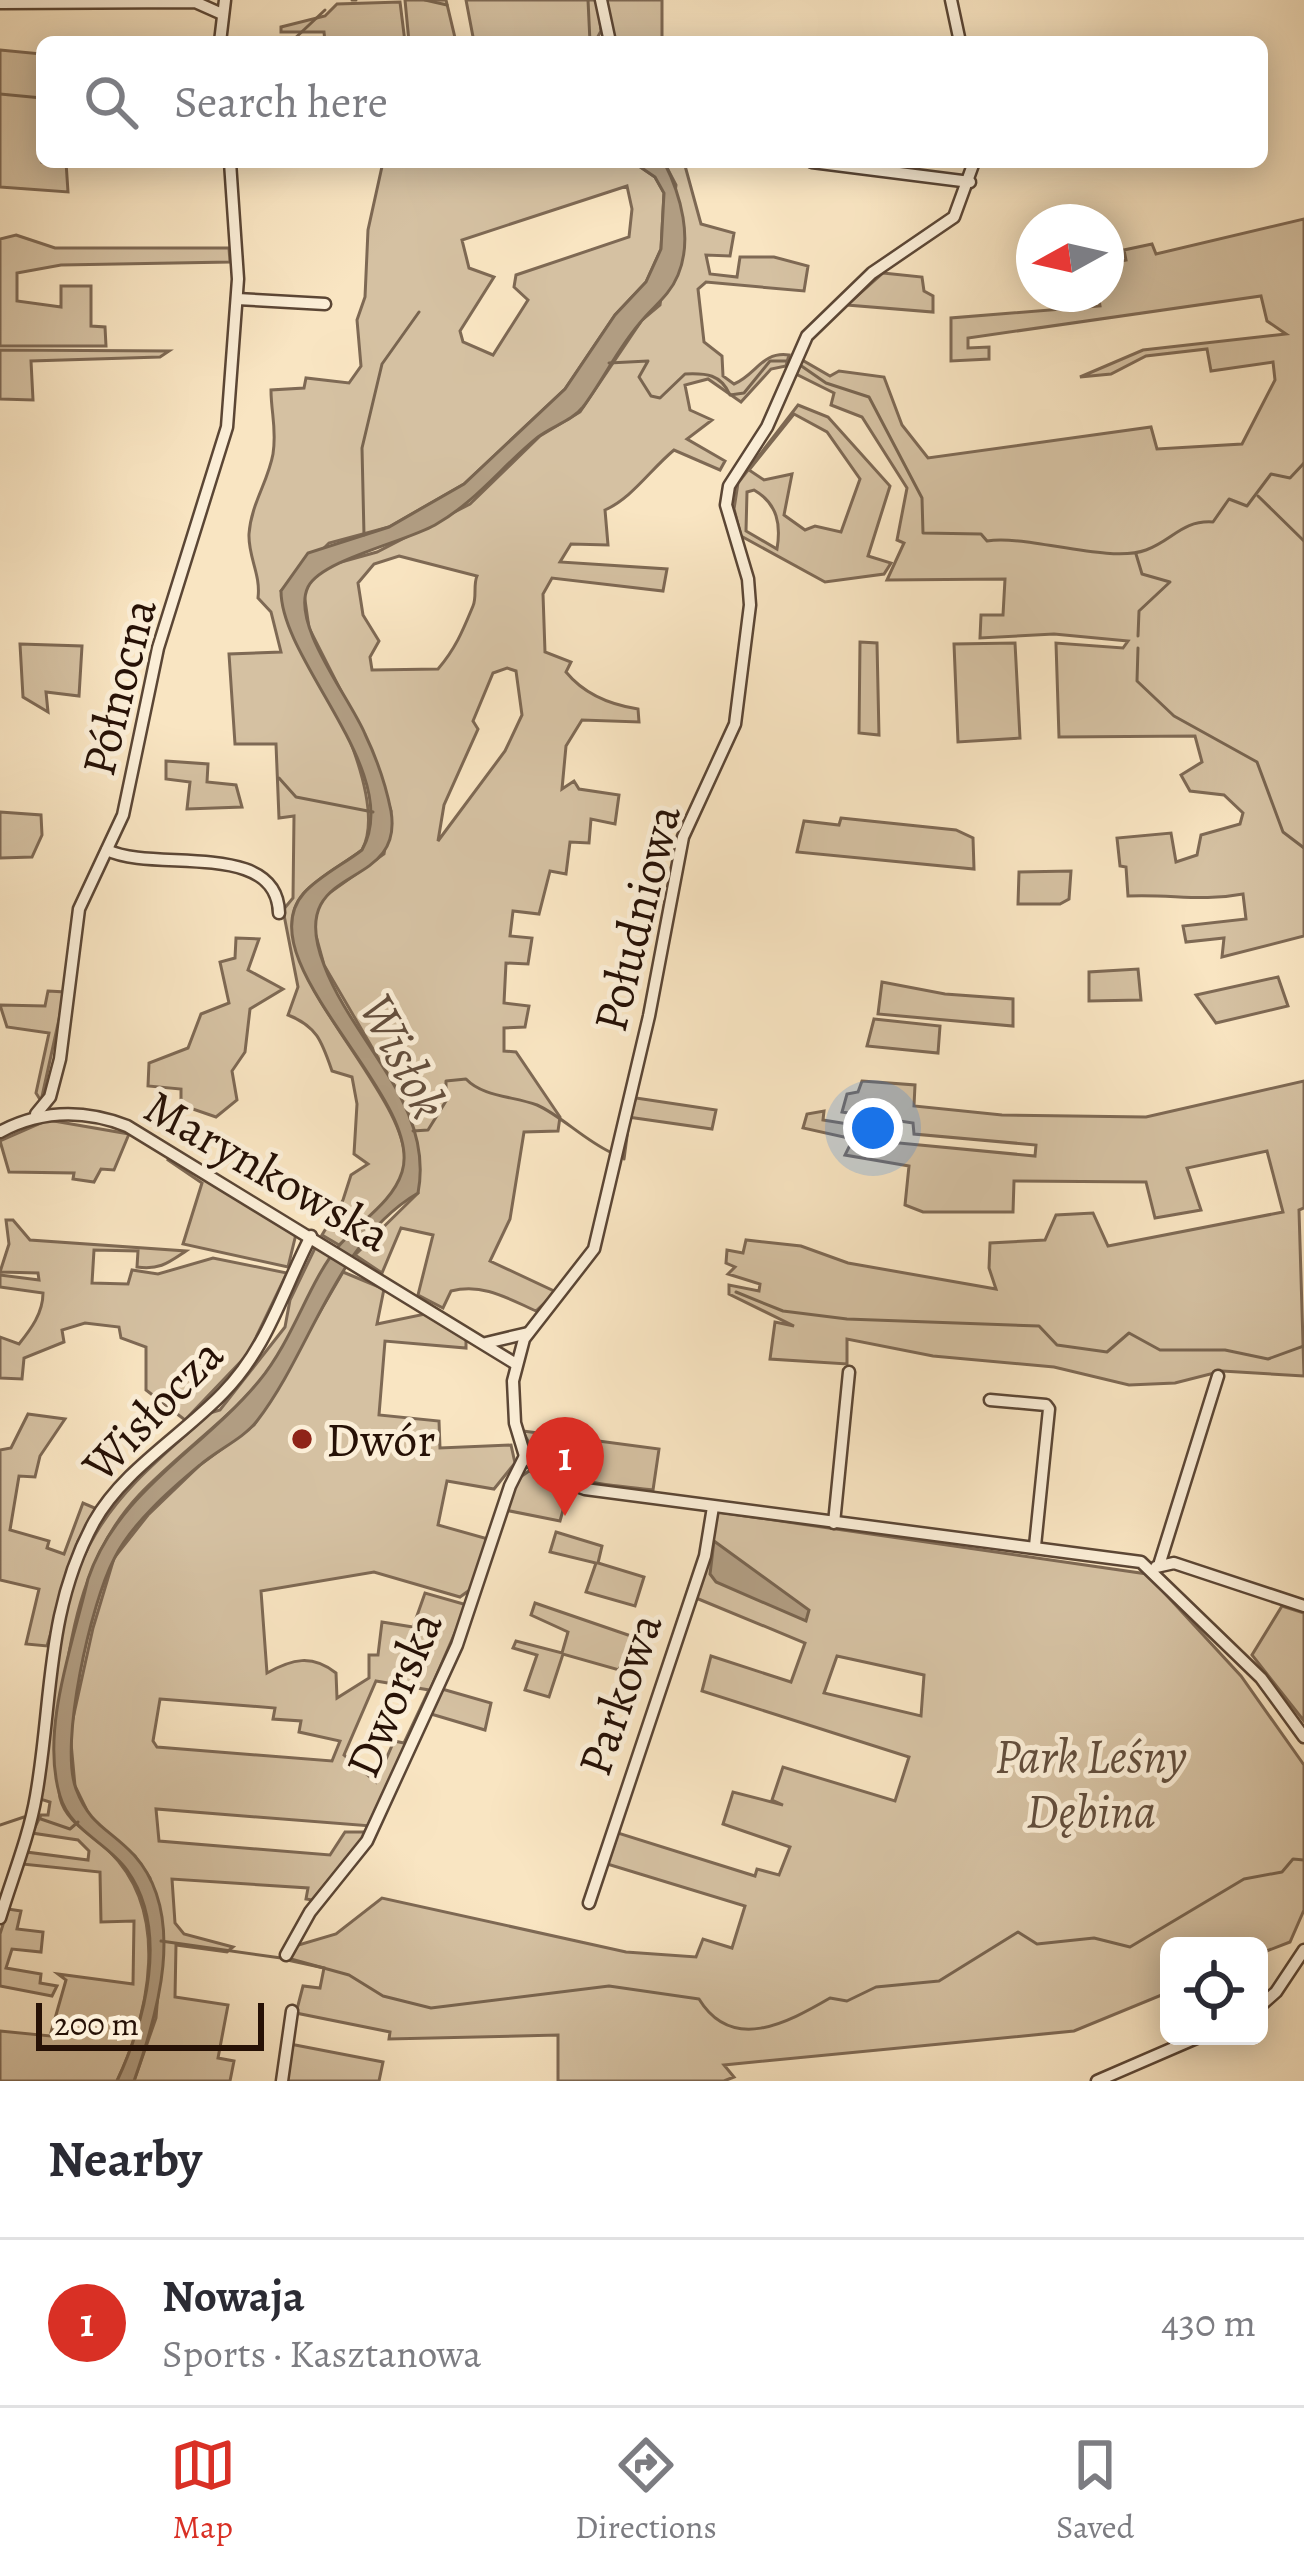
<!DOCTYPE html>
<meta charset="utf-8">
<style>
body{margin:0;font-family:Alegreya,serif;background:#f2f2f3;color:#2b2b33}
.controls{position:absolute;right:36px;bottom:36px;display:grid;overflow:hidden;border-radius:18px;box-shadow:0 6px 30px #0003}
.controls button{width:108px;height:108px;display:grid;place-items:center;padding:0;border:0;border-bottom:3px solid #e1e1e2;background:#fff;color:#2b2b33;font:60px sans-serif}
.compass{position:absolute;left:1016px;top:204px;width:108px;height:108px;border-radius:50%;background:#fff;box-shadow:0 6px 30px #0003;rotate:262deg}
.scale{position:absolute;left:36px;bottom:30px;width:228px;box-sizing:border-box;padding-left:12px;border:6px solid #261106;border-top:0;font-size:33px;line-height:42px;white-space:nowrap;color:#261106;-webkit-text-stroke:9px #fbeed7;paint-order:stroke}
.you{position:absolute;left:873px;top:1128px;width:42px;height:42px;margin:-30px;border:9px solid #fff;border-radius:50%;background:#1a73e8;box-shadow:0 0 0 18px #1a73e833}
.badge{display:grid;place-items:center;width:78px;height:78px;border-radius:50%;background:#d93025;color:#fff;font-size:39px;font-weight:700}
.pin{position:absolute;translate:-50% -99px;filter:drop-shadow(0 3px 6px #0008)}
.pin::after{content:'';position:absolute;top:63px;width:42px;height:36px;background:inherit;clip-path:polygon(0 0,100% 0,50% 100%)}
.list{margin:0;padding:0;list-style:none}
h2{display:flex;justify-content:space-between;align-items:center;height:156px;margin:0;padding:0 48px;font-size:51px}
h2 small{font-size:39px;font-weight:400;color:#7c7c81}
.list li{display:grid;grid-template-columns:78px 1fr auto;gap:36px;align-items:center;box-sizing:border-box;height:168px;padding:0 48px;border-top:3px solid #e1e1e2}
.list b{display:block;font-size:45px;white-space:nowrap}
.list p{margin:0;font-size:39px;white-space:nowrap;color:#7c7c81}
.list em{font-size:39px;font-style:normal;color:#7c7c81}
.icon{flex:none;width:66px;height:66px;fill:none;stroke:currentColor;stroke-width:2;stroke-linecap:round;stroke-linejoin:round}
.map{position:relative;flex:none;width:1304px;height:2081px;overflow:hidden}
.search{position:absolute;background:#fff;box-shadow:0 6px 30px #0003;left:36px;right:36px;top:36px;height:132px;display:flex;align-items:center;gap:30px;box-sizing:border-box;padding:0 42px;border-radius:18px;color:#7c7c81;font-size:45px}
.sheet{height:324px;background:#fff}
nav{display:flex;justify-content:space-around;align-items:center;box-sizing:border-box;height:168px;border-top:3px solid #e1e1e2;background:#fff;font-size:33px;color:#7c7c81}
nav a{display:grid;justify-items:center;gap:6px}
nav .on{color:#d93025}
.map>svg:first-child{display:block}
.green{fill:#d5c1a2;stroke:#7e6954;stroke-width:3;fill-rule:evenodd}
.water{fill:#b19d82;stroke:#796550;stroke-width:3}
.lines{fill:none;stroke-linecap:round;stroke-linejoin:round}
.stream{stroke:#796550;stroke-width:3}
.minor-casing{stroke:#5b4635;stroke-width:15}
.minor{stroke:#fbeed7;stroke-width:10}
.poi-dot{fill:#8f2418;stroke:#fbeed7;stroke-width:4.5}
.labels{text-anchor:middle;stroke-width:10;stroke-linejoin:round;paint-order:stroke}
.street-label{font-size:48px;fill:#261106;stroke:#fbeed7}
.poi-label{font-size:48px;fill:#261106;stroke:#fbeed7;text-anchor:start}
.park-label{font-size:48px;font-style:italic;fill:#634f3d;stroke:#fbeed7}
.water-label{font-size:51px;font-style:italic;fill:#65503e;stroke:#fbeed7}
</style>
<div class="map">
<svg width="1304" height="2081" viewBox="0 0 1304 2081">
<rect width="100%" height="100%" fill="#f9e5c2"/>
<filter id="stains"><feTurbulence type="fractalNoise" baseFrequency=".00167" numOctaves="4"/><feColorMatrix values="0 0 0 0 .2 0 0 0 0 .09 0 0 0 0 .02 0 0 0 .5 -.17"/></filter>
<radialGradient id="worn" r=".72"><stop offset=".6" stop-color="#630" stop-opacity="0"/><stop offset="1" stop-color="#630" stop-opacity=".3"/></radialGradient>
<g class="green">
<polygon points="405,0 446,0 456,42 409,42"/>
<polygon points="466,0 598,0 601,31 595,42 474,42"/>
<polygon points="604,0 662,0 662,42 615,42"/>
<polygon points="400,2 405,42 325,42 324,32 281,32 281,27 325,16 337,4"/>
<polygon points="0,50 42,54 42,162 66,162 68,192 0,187"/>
<path d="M383,162h250l22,15 9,16 -3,56 -15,33 -31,33 -50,74 -101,95 -75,43 -60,16 -48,48c24,56 112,203 81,259 -18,14 -44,27 -59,44 -55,64 115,205 101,274 -6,30 -43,58 -65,77l-17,-10 21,-35 8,-25 17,-11 -14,-10 3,-50 -5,-27 -20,-6c-10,-29 -15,-45 -44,-56l10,-28 -15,-77 10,-12 1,-82 -15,2 -3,-74h-41l-6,-90 52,-2 -10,-40 -13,-14c3,-24 -10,-41 -9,-64 2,-30 19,-52 24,-80 4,-25 -2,-41 -2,-64l33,-2 2,-10 43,5 12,-17 -4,-46 8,-23 3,-67zM627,186l5,23 -3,28 -113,38 -2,12 14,13 -35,55 -30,-13 -3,-11 34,-54 -25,-9 -7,-28z"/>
<path d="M664,162h20l17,62 33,9 -4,23 -24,-1 4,19 27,3 3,-20h34l34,9 -4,25 -98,-9 -8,7 6,53 18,14 1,20 11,8c22,-9 28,-33 55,-29l-3,11 -15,3 -30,33 -33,-23 -23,6 5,25 22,10 -25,19 38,22 -5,9 -46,-20c-24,20 -42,48 -69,60l3,35 -37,-1 -11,18 107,7 -4,22 -111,-13 -9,16 2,58 26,10 -5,10c18,22 46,33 72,37l1,13 -57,-2 -16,26 -4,43 12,-8 5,8 40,6 -4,29 -24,-5 -2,24 -19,-1 -4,32 -16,-3 -11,43 -26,-3 -3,25 22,2 -4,26 -22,-1 -2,40 25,3 -4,21 -21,1v23l12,1 44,65 -2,14 -34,1 -14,87 -20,42 66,31 -20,19c-29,-13 -53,-28 -85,-20l-8,17 -25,-13 15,-60 -32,-7 -19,45 -27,-18 63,-62 -20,-101 -74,-127 -11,-40 8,-26 63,-45 7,-43 -17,-55 -65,-128 -5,-35 9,-16 21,-13 43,-12 93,-48 70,-68 40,-24 62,-92 18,-15 16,-120zM399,556l78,20c-4,9 0,21 -4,30 -10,24 -17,42 -35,63l-66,1 -2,-13 9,-16 -16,-26 -5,-32 16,-19zM507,668l9,3 6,44 -17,36 -67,90 6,-36 34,-76 -5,-8 20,-48z"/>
<path d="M1304,219v717l-82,21 2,-19 -38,4 -3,-16 63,-7 -3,-25c-42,8 -70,0 -115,2l-2,-29 -6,-1 -3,-28 54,-5 5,29 21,-7 4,-20 39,-11 3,-11 -19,-18 -34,-4 -9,-16 21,-13 -7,-26 -136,1 -3,-94 67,5 5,-7 -74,-7 -74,4 1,-23h22l2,-36 -118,1 17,-37 -7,-3 10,-52 -45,-71 -31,-12 3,-12 -38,-19 6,-14 28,16 9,-5 45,6 18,48 26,33 223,-31 6,22 85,-5 33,-64 -2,-18 -62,9 -4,-22 -61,7 -35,18 -31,3 63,-27 143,-16 -19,-13 -6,-25 -293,42v10l21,-1v12l-38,2v-43l149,-12 -2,-12h8v-30l20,-4 -2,-10 28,-6 4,10z"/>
<polygon points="16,235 55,248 229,248 230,262 61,265 17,273 17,301 61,307 61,286 91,286 91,326 105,327 106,346 0,346 0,239"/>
<polygon points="883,273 922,277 924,291 933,296 933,312 847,305"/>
<polygon points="0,350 169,351 160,357 31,361 33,400 0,399"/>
<path d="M798,405l30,12 62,69 -22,70 23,7 -7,11 -59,8 -84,-46 -7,-27 4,-26zM794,414l33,18 33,47 -19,53 -26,-6 -10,4 -21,-15 8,-41 -28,6 -15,-10zM754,490c24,14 27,35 23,59l-31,-18 1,-39z"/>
<polygon points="860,642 877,643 879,735 859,733"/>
<polygon points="1015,643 1020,738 958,742 954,644"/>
<polygon points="20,644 82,646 79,696 46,692 48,712 23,697"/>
<polygon points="166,761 208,764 207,782 236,785 242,807 187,809 190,782 166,779"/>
<polygon points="0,812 41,815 42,835 32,857 0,858"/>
<polygon points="841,818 956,830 973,838 974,869 797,852 804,821 839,825"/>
<polygon points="1071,871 1069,899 1060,904 1018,904 1019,872"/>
<polygon points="236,938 259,939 248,970 283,989 250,1009 245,1052 232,1071 237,1100 216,1117 181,1105 181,1089 148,1086 149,1063 188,1048 201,1014 229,1003 220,962 235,958"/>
<polygon points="1138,969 1141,1000 1089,1001 1089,972"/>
<polygon points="1278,977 1288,1006 1216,1023 1196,995"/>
<polygon points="882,982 945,994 1013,999 1013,1026 878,1014"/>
<polygon points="48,991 65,992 41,1101 36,1093 49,1033 7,1027 0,1005 45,1006"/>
<polygon points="874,1019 940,1026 938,1053 867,1046"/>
<polygon points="862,1081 915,1085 914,1106 1002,1115 1146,1117 1304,1081 1304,1208 1299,1210 1304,1376 1222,1371 1175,1383 1129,1385 1054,1367 933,1356 847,1339 847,1364 770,1359 775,1322 794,1326 729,1294 729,1285 759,1291 760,1284 728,1274 735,1267 726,1263 727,1250 743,1253 746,1240 801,1246 848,1263 996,1289 989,1268 990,1243 1045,1240 1056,1215 1093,1213 1108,1246 1283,1212 1267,1151 1187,1168 1201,1210 1155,1218 1146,1182 1014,1181 1013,1212 923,1212 905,1205 909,1166 845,1155 853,1139 803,1128 807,1114 824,1111 823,1120 867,1127 867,1140 1035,1156 1036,1145 914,1134 913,1123 842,1112 847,1094 858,1092"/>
<polygon points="636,1098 716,1110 712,1129 628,1117"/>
<polygon points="48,1120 129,1134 114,1170 101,1169 94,1182 73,1179 74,1173 9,1172 0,1141"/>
<polygon points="170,1155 296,1234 288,1267 183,1244 202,1183 168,1160"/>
<path d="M6,1220h7l17,20 156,11c-18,12 -26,19 -49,16l1,-16 -44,-1 -2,33 36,1 4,-14 26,4 55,-16 74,15 -39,81 -63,66 -39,-30v-43l-25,-9 -2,-11 -34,-4 -23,7 2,12 -40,16 -2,21 -22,-1v-41l19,7c12,-15 24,-31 24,-51l-43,-6v-12l39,5 -1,-7 -38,-1 9,-28z"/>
<path d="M316,1246l16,9c-22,44 -42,89 -73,127 -36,42 -82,73 -120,113 -47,50 -65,117 -74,184 -4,28 -10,92 -5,119 6,25 32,36 49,53 62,61 41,160 8,230h-117v-50l50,5 16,-56 -8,-6 75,10 1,-63 -33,1 -1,-50 -78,-8 4,-12 62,8 1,-9 -11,-11 -46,-7 9,-18h7l2,-13 -10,-3c9,-87 10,-187 55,-264 28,-49 75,-85 115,-122l10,-3 65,-83 5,-27z"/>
<path d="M343,1272l41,17 -7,35 48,-10 41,25v9l-81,-7 -6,74 60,6 1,27 71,-3 4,18 -21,26 -47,-8 -9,44 50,14 -17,50 -11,8 -86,-25 -113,19 6,82c25,-14 45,-19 69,0l1,25 32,-20v-23h9l4,-33 31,5 12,-34 42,12 -96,221 -215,-17 3,32 171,14 15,-23h24l-57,68 -6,-1 2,-11 -136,-9 3,44 9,11 49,13 -6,5 -51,-7 -1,52 53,8 -10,53 16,3 -4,20h-96l22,-63 6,-74 -12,-66 -15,-22 -40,-29 -20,-41 -5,-54 23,-104 21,-70 34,-43 52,-50 54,-40zM376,1681l53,9 -25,53 -10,-2 -18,41 -32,-27zM160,1699l115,9 -2,11 28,2 -2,11 41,9 -8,20 -175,-14 -4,-6z"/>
<polygon points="28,1414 65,1419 40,1456 35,1477 19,1476 10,1530 49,1541 47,1548 64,1554 83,1503 97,1509 78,1541 47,1646 26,1644 39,1589 0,1580 0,1450 11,1448"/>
<path d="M523,1431l136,18 -6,41c-53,-7 -106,-4 -130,-59z"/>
<polygon points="529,1471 569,1489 560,1521 505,1510 516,1480"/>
<path d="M718,1512l429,62 94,102 63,89v145l-14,32 -31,12v-8h-90v46l-95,39 -350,34 10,12 -10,4h-166v-46l-169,4 1,-7 -94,-19 7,-27 17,2 4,-20 -37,-8 8,-14 41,-12 46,-36 244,54 70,5 7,-18 29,9 13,-42 -141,-43 11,-31 140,44 2,-7 22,6 11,-28 -67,-23 10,-32 50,13 -11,-5 11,-33 112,34 14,-44 -207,-66 9,-35 80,26 14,-39 -109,-45zM837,1656l87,19 -3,41 -97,-23z"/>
<polygon points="556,1532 602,1546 598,1563 644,1577 635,1606 586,1592 596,1563 550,1552"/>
<polygon points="535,1603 631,1636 619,1670 563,1654 549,1697 525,1690 537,1655 513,1648 516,1641 562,1653 568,1632 531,1615"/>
<polygon points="1282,1606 1304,1613 1304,1721 1252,1655"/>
<polygon points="442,1689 491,1703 485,1730 431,1714"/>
<polygon points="8,1909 21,1911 17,1929 43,1932 41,1952 12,1949 6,1968 41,1974 40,1983 57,1986 52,1996 0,1986 0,1934"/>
<polygon points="290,2044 383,2062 379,2081 284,2081"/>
</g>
<g class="water">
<path d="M633,162h31c17,33 29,77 14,113 -9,22 -26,32 -39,49 -22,26 -36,56 -56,83 -11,14 -31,19 -45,30 -36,29 -61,64 -103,88 -30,17 -114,35 -127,62 -18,37 42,111 57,147 11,23 21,52 26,77 14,84 -108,48 -67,154 29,78 111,140 94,228 -83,49 -106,157 -161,228 -14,18 -40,29 -57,44 -30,25 -69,59 -86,94 -23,44 -55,184 -38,230 14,37 34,40 58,66 54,60 23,161 0,226h-17c28,-60 53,-151 10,-211 -20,-28 -57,-39 -67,-74 -20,-66 13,-152 28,-217 29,-87 115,-130 171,-198 34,-41 49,-97 78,-133 20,-25 55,-44 65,-76 24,-74 -159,-211 -98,-279 15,-17 40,-29 58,-43 43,-76 -81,-188 -81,-259l27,-38 81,-26 75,-43 101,-95 50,-74 31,-33 15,-33 3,-56 -9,-16z"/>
<polygon points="714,1541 809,1610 806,1621 716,1582 710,1574"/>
</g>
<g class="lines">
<g class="stream">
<polyline points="352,0 356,0"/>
<polyline points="425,0 447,5"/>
<polyline points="588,0 590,42"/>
<polyline points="291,42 325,10"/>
<polyline points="0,94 42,98"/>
<path d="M609,363l39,-2 -9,16 12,19 9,2 25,-24c21,-1 36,0 45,21l14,-2 26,-32h22"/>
<path d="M800,365l26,18 43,14 53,101 1,35 58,1 6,7c38,-7 122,23 159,9 27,-10 36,-30 67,-28l16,-23 18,7 24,-32 19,4 14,-15"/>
<polyline points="1258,496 1304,541"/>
<polyline points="364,535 362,448 382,364 419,312"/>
<polyline points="1136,554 1142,574 1170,582 1139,611 1138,636"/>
<polyline points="1138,648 1137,681 1174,716 1257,762 1283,832 1304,848"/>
<polyline points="279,778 296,797 373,812"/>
<path d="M413,1131l15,-1 18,-29v-20l20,-2c17,18 47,17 71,26 23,10 46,34 73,47"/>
<polyline points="624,1159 628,1129"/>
<polyline points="736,1292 783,1311 847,1319 1039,1326 1057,1345 1107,1352 1129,1333 1160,1350 1225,1350 1268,1359 1304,1346"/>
<polyline points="38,1818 70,1829 78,1822"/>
<polyline points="0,1825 24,1817"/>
<polyline points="161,1941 281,1958"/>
<path d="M291,1959l58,16 34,21 48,12 178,-22 90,13c33,54 88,24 131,-1l17,3 29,-14 63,-6 79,-49 19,12 57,-6 36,9 114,-68 38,-7 11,-13 11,1"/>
</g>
<defs>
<g id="minor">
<polyline points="601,0 610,42"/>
<polyline points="951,0 960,42"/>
<polyline points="0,3 195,2 222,14"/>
<polyline points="220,42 225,0"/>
<polyline points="812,162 970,182"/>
<polyline points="974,162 954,217 872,273 807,336 767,427 729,486 726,505 748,579 750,605 735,724 683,837 649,1016 594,1249 524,1339 513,1381 515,1423 525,1456 542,1473 585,1489 1141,1562 1261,1678 1304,1737"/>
<polyline points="237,299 325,304"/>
<path d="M107,850c47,23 170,-11 172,63"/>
<polyline points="36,1114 50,1097 60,1059 79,909 123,815 158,648 227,427 238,279 230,162"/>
<path d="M0,1132c41,-22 83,-23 127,-6l389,238"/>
<polyline points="486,1343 528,1333"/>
<polyline points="990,1400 1046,1405 1049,1409 1035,1546"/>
<polyline points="834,1523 849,1372"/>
<polyline points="1160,1562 1218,1376"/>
<polyline points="1156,1567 1174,1563 1304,1606"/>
<polyline points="589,1903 705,1556 713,1507"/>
<path d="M0,1918c12,-40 29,-81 36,-122 17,-96 9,-184 58,-274 29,-52 88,-86 129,-129 45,-46 59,-101 88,-157"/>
<polyline points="286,1955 310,1912 367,1841 457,1645 510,1486 525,1456"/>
<polyline points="1259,2007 1276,1992 1304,1950"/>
<polyline points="282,2081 292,2011"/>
<polyline points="1097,2081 1201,2036"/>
</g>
</defs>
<use href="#minor" class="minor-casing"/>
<use href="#minor" class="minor"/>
</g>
<circle class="poi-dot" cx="302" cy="1439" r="12"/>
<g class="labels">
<g class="street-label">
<text transform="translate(118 687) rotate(-76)" y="17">Północna</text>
<text transform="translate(636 918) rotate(-76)" y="17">Południowa</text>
<text transform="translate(268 1170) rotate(30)" y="17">Marynkowska</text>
<text transform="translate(152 1409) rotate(-46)" y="17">Wisłocza</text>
<text transform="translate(393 1694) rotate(-67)" y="17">Dworska</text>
<text transform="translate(619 1694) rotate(-71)" y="17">Parkowa</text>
</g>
<g class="poi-label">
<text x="326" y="1456">Dwór</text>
</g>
<g class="park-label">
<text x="1091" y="1772">Park Leśny<tspan x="1091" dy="55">Dębina</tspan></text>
</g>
<g class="water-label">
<text transform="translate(404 1056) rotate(63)" y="18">Wisłok</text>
</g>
</g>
<rect width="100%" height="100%" filter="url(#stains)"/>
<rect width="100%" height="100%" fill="url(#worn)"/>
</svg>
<div class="controls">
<button><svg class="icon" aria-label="locate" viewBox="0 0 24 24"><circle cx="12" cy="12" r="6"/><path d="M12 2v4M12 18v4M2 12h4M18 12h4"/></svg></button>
</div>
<svg class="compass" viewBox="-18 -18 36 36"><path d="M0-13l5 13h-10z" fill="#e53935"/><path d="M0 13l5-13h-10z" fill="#7c7c81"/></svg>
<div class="scale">200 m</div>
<div class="you"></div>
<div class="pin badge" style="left:565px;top:1516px">1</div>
<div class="search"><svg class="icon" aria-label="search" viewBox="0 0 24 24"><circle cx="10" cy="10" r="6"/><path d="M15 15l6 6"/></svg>Search here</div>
</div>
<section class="sheet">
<h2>Nearby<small></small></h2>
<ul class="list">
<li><span class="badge">1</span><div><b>Nowaja</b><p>Sports · Kasztanowa</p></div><em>430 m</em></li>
</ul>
</section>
<nav>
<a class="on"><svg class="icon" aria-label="map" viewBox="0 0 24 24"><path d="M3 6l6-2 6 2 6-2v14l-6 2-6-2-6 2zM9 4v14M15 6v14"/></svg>Map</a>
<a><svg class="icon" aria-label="directions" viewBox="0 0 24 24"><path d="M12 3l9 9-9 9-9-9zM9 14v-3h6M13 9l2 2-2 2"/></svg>Directions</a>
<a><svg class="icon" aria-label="saved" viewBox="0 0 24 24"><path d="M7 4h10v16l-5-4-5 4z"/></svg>Saved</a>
</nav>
